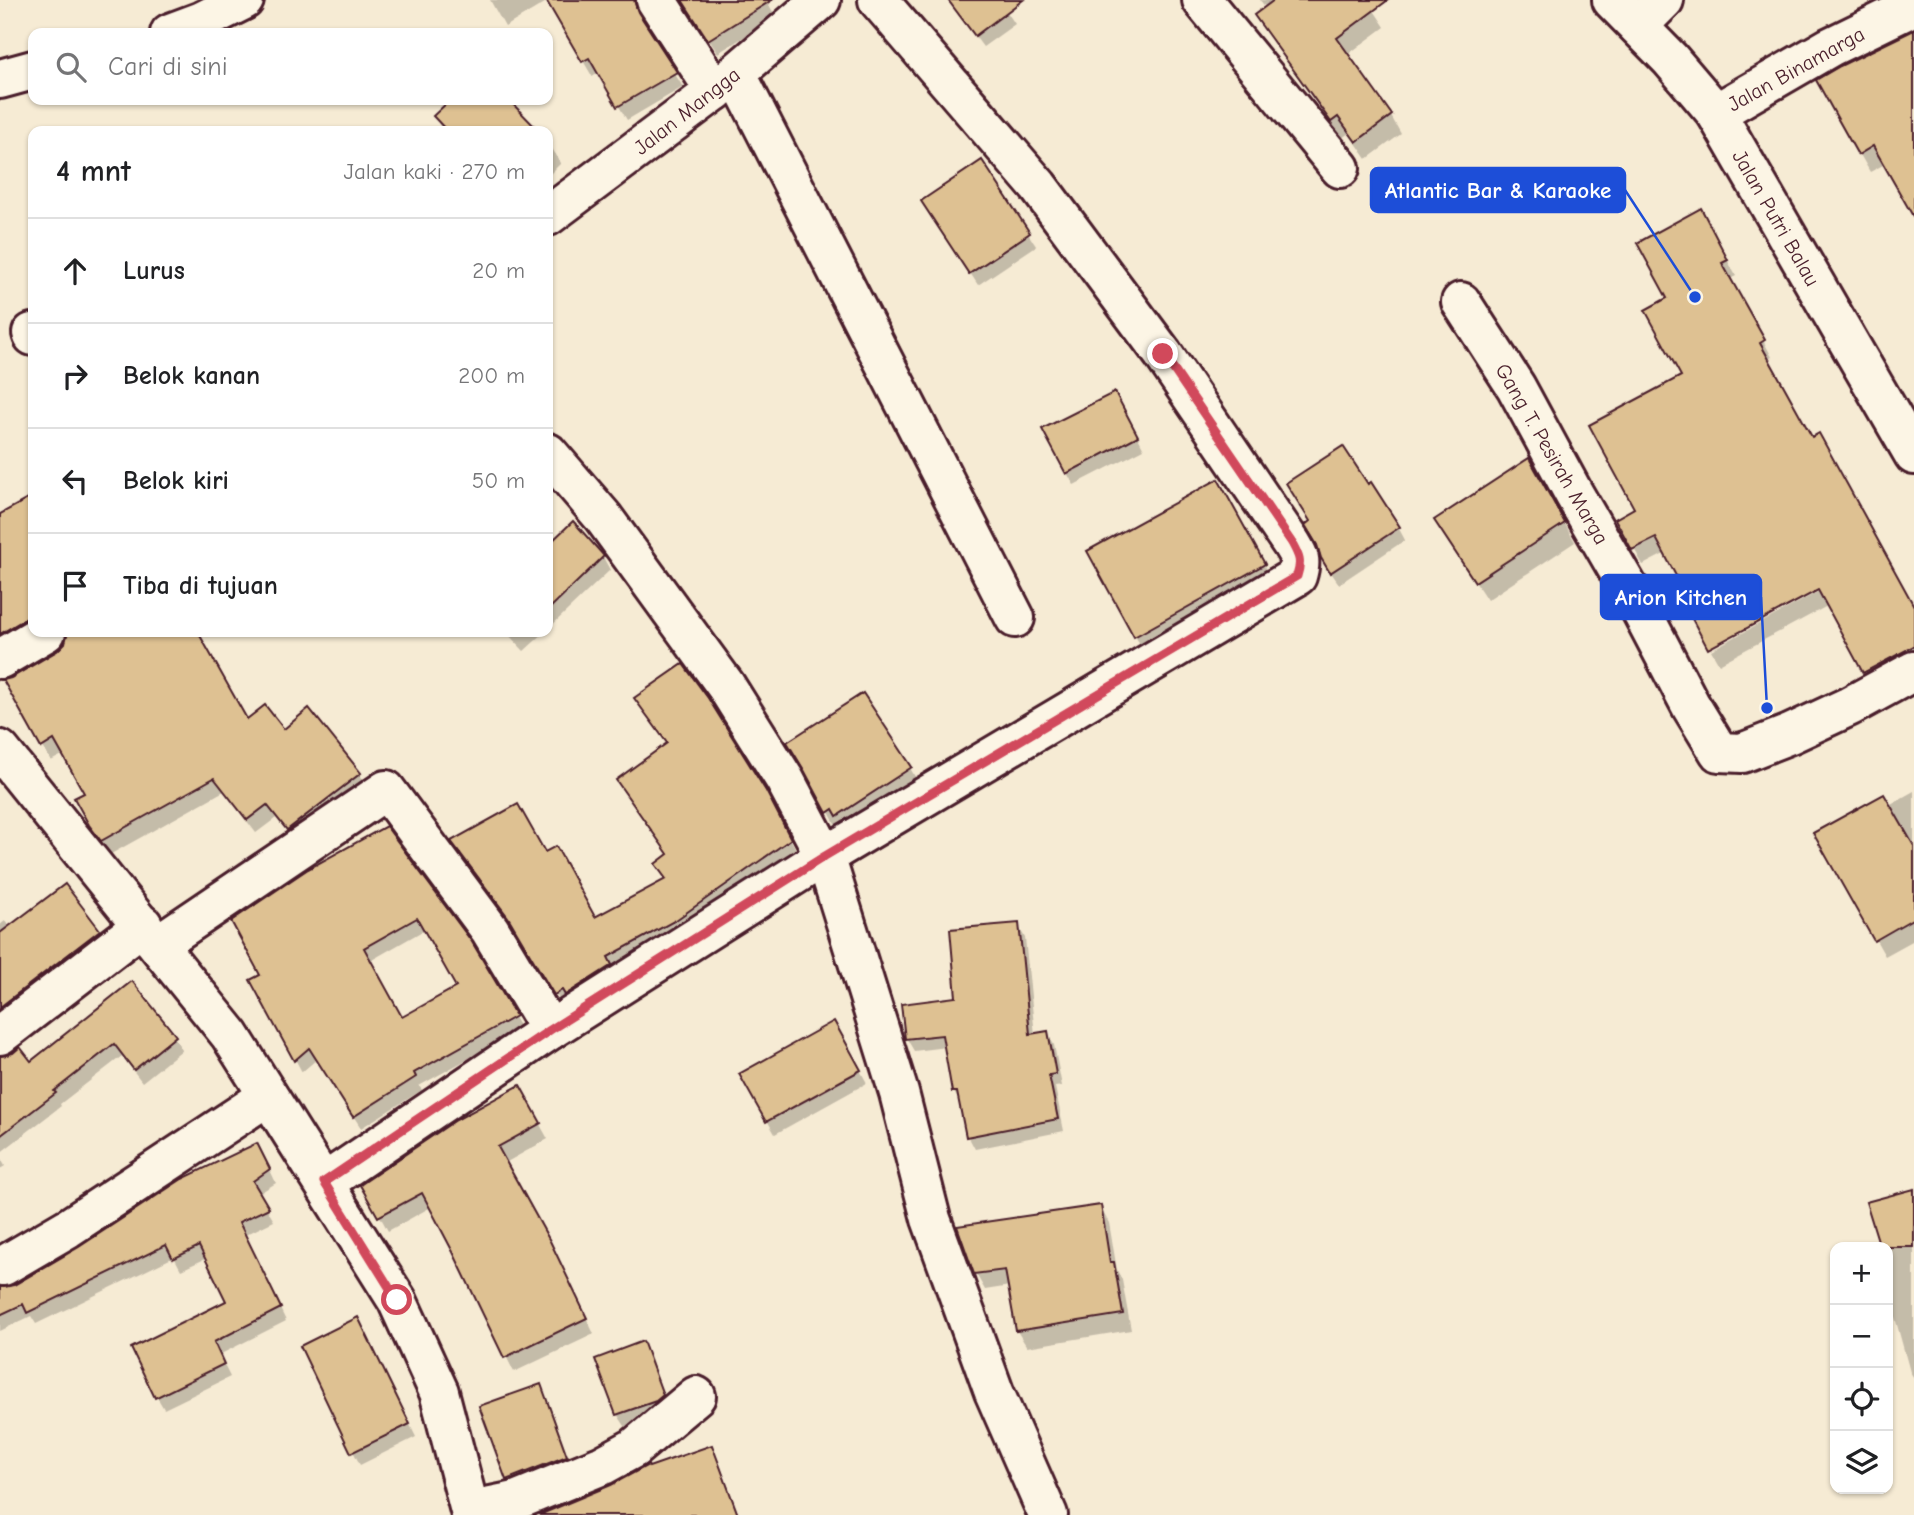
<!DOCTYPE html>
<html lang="id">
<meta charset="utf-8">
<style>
body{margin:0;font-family:"Comic Neue",sans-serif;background:#f2f2f2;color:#202124}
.controls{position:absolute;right:21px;bottom:21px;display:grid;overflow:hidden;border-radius:14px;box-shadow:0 2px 5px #0004}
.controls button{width:63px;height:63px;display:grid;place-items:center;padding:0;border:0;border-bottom:2px solid #e0e0e0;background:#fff;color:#202124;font:35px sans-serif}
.stop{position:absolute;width:21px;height:21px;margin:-16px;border:5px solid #d1495b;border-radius:50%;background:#fff}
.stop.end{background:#d1495b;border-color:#fff;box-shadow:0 2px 7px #0008}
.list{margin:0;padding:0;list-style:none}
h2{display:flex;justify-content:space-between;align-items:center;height:91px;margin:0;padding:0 28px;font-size:30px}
h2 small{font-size:23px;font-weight:400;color:#757577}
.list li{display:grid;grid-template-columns:46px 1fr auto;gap:21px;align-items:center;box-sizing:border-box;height:105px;padding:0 28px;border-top:2px solid #e0e0e0}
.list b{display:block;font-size:26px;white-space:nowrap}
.list em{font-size:23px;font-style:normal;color:#757577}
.icon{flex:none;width:38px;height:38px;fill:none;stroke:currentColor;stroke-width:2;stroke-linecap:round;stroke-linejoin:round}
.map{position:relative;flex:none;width:1914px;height:1515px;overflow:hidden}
.search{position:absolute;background:#fff;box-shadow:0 2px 5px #0004;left:28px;top:28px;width:525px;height:77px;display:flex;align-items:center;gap:18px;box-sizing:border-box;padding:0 24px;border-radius:14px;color:#757577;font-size:26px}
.panel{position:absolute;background:#fff;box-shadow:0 2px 5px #0004;left:28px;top:126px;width:525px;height:511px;border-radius:14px}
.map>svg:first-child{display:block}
.shadow{fill:#0003;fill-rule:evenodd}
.building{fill:#dec192;stroke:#4a1f2b;stroke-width:2;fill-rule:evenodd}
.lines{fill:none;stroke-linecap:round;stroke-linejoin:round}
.minor-casing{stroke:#4a1f2b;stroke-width:44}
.major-casing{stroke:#4a1f2b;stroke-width:44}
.minor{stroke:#fcf5e5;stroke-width:38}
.major{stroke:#fcf5e5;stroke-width:38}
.route{stroke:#d1495b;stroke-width:9}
.labels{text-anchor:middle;stroke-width:5;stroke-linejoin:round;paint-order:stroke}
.street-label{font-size:21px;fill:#4a1f2b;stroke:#fcf5e5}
.leader{fill:none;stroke:#1d4ed8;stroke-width:2.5}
.callout-dot{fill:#1d4ed8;stroke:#fcf5e5;stroke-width:2.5}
.callout{fill:#1d4ed8;stroke:#1d4ed8;stroke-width:2.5}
.callout-label{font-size:23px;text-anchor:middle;font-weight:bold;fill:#fff}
</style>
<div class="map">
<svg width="1914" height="1515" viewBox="0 0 1914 1515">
<rect width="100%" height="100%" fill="#f6ebd4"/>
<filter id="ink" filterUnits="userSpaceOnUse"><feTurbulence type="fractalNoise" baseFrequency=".0143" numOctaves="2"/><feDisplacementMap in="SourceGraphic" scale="14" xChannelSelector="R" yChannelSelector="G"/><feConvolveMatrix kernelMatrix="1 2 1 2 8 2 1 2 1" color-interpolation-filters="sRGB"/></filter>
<g filter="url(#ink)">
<g class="shadow">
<polygon points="490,0 649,0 644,6 642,16 644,25 683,87 627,120 599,72 592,76 548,1 505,27"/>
<polygon points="682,0 766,0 776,17 718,53"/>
<polygon points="948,0 999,0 1015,24 983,47"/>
<polygon points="1260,0 1367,0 1385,27 1347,55 1391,116 1401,134 1367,159 1349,133 1342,138 1267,33 1266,8"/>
<polygon points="1914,32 1914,215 1885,164 1870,172 1818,81"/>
<polygon points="452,100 507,100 537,131 443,131 435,117"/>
<polygon points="548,142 561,163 548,176"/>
<polygon points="982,163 1036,246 978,285 931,213"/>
<polygon points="1709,226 1736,276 1730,279 1772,357 1768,359 1811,439 1914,609 1914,666 1874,688 1829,605 1719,664 1711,650 1827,587 1686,592 1666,553 1643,565 1618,519 1637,509 1683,376 1670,299"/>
<polygon points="1122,406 1144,449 1074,485 1067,473"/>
<polygon points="1529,460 1575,542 1487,600 1447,539"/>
<polygon points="33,498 33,632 8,648 0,634 0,517"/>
<polygon points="1228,500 1274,584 1146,654 1135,636"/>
<polygon points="573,524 603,557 610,570 548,629 548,547"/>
<polygon points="1398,527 1405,540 1339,584 1330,571"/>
<polygon points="69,632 80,632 88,646 114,632 197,632 247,722 283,731 359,774 367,788 296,843 276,818 256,833 224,791 111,854 99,840 76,799 86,793 64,754 51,761 6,681 59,652 66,644"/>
<polygon points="506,632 545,632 524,651"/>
<polygon points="646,714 774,809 799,855 565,1009 519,933 462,857 453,841 544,854 595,919 667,880 657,864 669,856 627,796 618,781 668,745"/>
<polygon points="910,768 921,787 839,831 811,778"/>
<polygon points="1914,791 1914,940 1885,956 1816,834 1889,805"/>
<path d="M385,829l85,114 51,86 -102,57 3,4 -61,38 -44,-69 -15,13 -49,-91 9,-5zM426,929l33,59 -57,31 -32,-58z"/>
<polygon points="65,886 99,931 106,943 0,1025 0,925 5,921 10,928"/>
<polygon points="1018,925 1025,938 1035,1035 1047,1032 1054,1045 1062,1086 1055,1087 1064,1131 975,1149 968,1136 961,1105 954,1092 946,1047 914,1051 907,1039 958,999"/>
<polygon points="132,983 174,1037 182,1050 142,1082 122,1056 60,1104 61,1106 0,1153 0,1058 31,1063"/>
<polygon points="834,1023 867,1083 775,1134 741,1075"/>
<polygon points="519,1087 548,1139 505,1163 558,1258 594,1334 514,1372 431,1207 388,1231 363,1185"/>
<polygon points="0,1157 5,1166 0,1169"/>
<polygon points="264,1157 276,1183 258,1194 274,1221 245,1235 286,1321 219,1355 230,1377 164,1409 157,1397 229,1301 207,1258 181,1270 174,1257 36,1324 31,1316 0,1331 0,1289 15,1287"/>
<polygon points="1914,1191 1914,1378 1910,1372 1888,1292 1888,1247 1882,1247 1869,1203"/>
<polygon points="1100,1207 1109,1223 1117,1270 1122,1280 1131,1330 1027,1347 1017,1331 1010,1286 985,1290 976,1274"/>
<polygon points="364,1332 416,1437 360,1465 302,1347"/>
<polygon points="643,1344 650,1356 668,1409 663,1413 625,1426 617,1414"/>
<polygon points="540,1386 547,1398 573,1469 515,1492 508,1480 481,1407"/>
<polygon points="711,1447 718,1459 739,1515 543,1515 649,1469"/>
</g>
<g class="building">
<polygon points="546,0 634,0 638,12 677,72 617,107 589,58 582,62"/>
<polygon points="682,0 772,0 708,40"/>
<polygon points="948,0 1023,0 975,36"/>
<polygon points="1274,0 1388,0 1337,38 1392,115 1356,142 1338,117 1331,122 1254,15"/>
<polygon points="1914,30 1914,218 1873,146 1858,155 1816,80 1840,66"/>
<polygon points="450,100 509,100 539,131 447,131 433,116"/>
<polygon points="982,160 1030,233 969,274 921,201"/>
<polygon points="1701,208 1728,260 1722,263 1765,340 1760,343 1812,437 1819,433 1914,606 1914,646 1863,673 1818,590 1708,649 1679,594 1684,591 1656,538 1632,550 1615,519 1634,508 1589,425 1681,376 1645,310 1667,298 1637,243"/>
<polygon points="1115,392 1138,436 1066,474 1042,429"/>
<polygon points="1343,446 1368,484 1371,482 1400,527 1330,573 1321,558 1317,545 1305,525 1310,521 1286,483"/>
<polygon points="1529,458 1565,523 1475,582 1434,520"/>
<polygon points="1218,479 1265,564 1134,637 1087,551"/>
<polygon points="33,496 33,614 0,634 0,514"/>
<polygon points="573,521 604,556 548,610 548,545"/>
<polygon points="72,632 198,632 247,719 265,705 284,729 309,708 361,773 287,830 267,805 247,820 214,778 101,841 89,825 74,798 84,793 54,740 41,748 3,680 11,678 57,651 65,643 67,634"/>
<polygon points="683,664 708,698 766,791 791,839 676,920 608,957 612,965 565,995 562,990 554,995 508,917 451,841 518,804 545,852 556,846 595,917 666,879 655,864 668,854 616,780 667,743 634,698"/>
<polygon points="863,693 912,767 837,816 833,809 827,813 804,770 787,742"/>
<polygon points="1884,794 1914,846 1914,918 1874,941 1813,833"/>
<path d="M386,826l86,116 44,74 -102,57 2,4 -63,40 -44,-69 -15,13 -44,-81 10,-5 -29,-54 77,-52zM417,918l39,69 -54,30 -38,-69z"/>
<polygon points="65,884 100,930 0,1007 0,933"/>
<polygon points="1019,923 1030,1034 1048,1031 1056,1074 1049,1075 1058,1119 966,1137 957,1092 952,1092 942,1035 905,1039 901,1004 956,997 950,929"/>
<polygon points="132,981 176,1036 134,1070 114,1044 54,1091 56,1093 0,1136 0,1056 13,1053 20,1047 31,1061"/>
<polygon points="834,1021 861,1070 766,1122 739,1074"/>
<polygon points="520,1085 541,1123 498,1147 550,1241 587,1318 504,1358 453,1252 422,1193 378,1217 360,1185 456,1120"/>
<polygon points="257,1143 270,1169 253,1181 269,1208 239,1222 281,1308 214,1342 224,1364 155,1398 131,1348 226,1301 199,1246 173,1259 166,1245 27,1313 23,1304 0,1315 0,1287 14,1285 79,1247 182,1179"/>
<polygon points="1914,1189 1914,1247 1880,1247 1866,1202"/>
<polygon points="1101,1205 1110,1262 1114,1262 1123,1314 1016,1331 1005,1270 974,1274 957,1226"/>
<polygon points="358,1317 410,1424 351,1453 300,1346"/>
<polygon points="643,1341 663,1395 656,1401 616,1415 595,1359"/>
<polygon points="541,1384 567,1456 506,1480 479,1406"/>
<polygon points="712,1445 738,1515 539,1515 611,1485 648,1465 649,1467"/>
</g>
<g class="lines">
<defs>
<g id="minor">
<polyline points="656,0 715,91"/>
<polyline points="1202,0 1340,168"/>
<polyline points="1638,26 1664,0"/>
<polyline points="170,33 202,21 244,0"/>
<polyline points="736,73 1015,618"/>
<polyline points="0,79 33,70"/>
<polyline points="1716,113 1830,47 1914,6"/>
<polyline points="548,216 715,91 821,0"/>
<polyline points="1461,302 1516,387 1574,494 1637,603 1691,706 1719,752 1742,753 1790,734 1850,706 1914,671"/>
<polyline points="32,333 33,336"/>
<polyline points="548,453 603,517 726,686 785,780 825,856 899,1093 931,1219 994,1392 1048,1515"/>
<polyline points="0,659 46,632"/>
<polyline points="0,750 230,1035 397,1300 439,1392 471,1515"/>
<polyline points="158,944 386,790 490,930 550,1030"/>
<polyline points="0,1035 143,925"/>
<path d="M324,1183l226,-153 275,-174 472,-280c5,-16 2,-20 -6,-33l-128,-189 -125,-168 -160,-186"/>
<polyline points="3,1266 68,1228 268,1096"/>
<polyline points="471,1510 515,1501 603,1465 634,1448 696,1396"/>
</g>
<polyline id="major" points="1612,0 1670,59 1716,113 1914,455"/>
</defs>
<use href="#minor" class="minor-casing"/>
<use href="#major" class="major-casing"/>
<use href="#minor" class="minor"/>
<use href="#major" class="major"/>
</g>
</g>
<g class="lines" filter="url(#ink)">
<path class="route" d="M397,1300l-73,-118 226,-152 275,-174 472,-280c5,-15 2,-20 -5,-33l-129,-189"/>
</g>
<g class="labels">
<g class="street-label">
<text transform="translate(1796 69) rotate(-29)" y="7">Jalan Binamarga</text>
<text transform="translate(687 111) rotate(-38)" y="7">Jalan Mangga</text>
<text transform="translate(1776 218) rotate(60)" y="7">Jalan Putri Balau</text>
<text transform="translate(1552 454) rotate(60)" y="7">Gang T. Pesirah Marga</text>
</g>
</g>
<path class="leader" d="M1695 297L1625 190M1767 708L1761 597"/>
<g class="callout-dot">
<circle cx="1695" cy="297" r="7"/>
<circle cx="1767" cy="708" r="7"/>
</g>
<g class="callout">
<rect x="1371" y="168" width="254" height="44" rx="7"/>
<rect x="1601" y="575" width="160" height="44" rx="7"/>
</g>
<g class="callout-label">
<text x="1498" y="198">Atlantic Bar &amp; Karaoke</text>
<text x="1681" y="605">Arion Kitchen</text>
</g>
</svg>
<div class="controls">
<button>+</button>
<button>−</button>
<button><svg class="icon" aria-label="locate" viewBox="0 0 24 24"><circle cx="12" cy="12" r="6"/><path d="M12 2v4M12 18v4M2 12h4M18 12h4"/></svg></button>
<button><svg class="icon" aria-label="layers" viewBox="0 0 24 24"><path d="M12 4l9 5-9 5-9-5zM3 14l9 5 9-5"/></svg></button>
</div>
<div class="stop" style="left:397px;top:1300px"></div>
<div class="stop end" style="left:1163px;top:354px"></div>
<div class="search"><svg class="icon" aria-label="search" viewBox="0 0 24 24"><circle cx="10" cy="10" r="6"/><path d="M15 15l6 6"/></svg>Cari di sini</div>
<section class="panel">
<h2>4 mnt<small>Jalan kaki · 270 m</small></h2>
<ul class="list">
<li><svg class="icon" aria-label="ahead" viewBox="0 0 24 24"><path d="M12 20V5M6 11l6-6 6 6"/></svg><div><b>Lurus</b></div><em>20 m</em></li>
<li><svg class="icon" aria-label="right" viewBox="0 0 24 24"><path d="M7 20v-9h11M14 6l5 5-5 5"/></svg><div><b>Belok kanan</b></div><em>200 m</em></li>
<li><svg class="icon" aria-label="left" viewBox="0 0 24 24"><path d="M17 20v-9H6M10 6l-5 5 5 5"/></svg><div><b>Belok kiri</b></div><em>50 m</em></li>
<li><svg class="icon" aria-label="arrive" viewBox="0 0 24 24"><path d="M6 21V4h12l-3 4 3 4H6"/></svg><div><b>Tiba di tujuan</b></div></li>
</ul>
</section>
</div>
